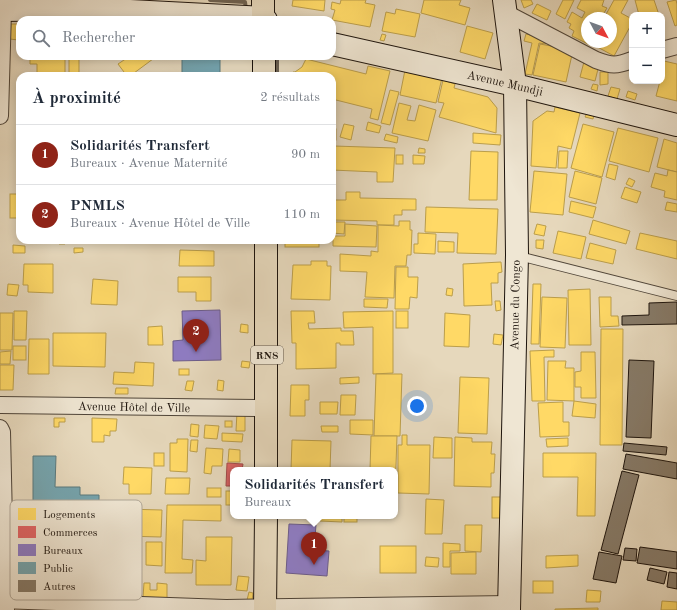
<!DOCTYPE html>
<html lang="fr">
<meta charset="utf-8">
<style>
body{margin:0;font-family:"Old Standard TT",serif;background:#f6f6f7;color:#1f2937}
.controls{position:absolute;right:12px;top:12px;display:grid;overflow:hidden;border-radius:8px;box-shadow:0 2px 10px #0003}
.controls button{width:36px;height:36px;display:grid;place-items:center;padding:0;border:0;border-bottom:1px solid #e0e1e3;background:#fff;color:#1f2937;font:20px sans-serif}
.compass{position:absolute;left:581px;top:12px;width:36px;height:36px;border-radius:50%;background:#fff;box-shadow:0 2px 10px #0003;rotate:131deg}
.you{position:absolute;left:417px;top:406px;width:14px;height:14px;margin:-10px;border:3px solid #fff;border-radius:50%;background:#1a73e8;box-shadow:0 0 0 6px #1a73e833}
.badge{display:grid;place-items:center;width:26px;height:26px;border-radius:50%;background:#8f2418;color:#fff;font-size:13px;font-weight:700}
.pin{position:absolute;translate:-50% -33px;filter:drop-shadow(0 1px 2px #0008)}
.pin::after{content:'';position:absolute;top:21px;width:14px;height:12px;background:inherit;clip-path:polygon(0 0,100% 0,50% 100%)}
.popup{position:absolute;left:230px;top:467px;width:168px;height:52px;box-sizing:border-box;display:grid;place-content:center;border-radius:8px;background:#fff;filter:drop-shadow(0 1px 3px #0005);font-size:13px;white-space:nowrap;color:#747a83}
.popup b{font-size:15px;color:#1f2937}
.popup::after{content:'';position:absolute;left:50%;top:100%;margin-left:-8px;border:8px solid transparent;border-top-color:#fff}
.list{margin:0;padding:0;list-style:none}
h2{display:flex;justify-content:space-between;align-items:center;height:52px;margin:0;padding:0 16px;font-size:17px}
h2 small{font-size:13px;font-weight:400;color:#747a83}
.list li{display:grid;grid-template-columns:26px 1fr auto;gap:12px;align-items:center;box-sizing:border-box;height:60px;padding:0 16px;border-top:1px solid #e0e1e3}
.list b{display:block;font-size:15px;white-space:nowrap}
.list p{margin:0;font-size:13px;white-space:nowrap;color:#747a83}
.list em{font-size:13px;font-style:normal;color:#747a83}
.icon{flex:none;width:22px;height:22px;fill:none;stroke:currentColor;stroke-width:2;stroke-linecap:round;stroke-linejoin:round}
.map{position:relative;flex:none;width:677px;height:610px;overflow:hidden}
.search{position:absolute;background:#fff;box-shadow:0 2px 10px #0003;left:16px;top:16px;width:320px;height:44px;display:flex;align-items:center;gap:10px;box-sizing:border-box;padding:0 14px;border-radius:12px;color:#747a83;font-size:15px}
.panel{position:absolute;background:#fff;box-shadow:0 2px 10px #0003;left:16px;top:72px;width:320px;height:172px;border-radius:12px}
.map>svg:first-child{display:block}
.homes{fill:#ffd966;stroke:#bb9e4b}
.shops{fill:#e06666;stroke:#a64d4b}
.offices{fill:#8e7cc3;stroke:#6c5d8c}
.public{fill:#76a5af;stroke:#5b7a7e}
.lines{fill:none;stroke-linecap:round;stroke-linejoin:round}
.stream{stroke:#6d6152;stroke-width:4}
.building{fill:#867a68;stroke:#1d140d}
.lane-casing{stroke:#4f4539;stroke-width:10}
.street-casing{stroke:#4f4539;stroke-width:18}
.secondary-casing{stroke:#1d140d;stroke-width:24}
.primary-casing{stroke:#1d140d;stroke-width:24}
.lane{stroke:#efe6d3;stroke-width:8}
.street{stroke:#efe6d3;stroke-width:16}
.secondary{stroke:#efe6d3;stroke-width:22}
.primary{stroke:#e6d8bc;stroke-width:22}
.labels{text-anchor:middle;stroke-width:4;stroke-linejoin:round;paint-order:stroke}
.shield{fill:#efe6d3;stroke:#5c5348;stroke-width:1}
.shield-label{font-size:11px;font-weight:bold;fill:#1d140d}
.street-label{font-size:12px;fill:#1d140d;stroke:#efe6d3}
.key{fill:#efe6d3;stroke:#b0a798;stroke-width:1}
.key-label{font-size:11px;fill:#1d140d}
</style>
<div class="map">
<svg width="677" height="610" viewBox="0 0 677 610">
<rect width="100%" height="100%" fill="#e6d8bc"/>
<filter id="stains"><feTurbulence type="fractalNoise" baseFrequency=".005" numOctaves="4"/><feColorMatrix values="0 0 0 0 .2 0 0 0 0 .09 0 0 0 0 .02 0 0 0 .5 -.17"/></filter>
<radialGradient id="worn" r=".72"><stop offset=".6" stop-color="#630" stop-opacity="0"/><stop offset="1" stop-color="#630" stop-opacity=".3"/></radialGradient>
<g class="homes">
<polygon points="293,0 325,0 324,11 292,6"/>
<polygon points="341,0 366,0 365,3 375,5 370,27 332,20 335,10 331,9 332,2 340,4"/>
<polygon points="424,0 461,0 459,5 470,8 465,25 421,13"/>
<polygon points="521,0 531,0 533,4 524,8"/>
<polygon points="563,0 574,0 565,19 556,14"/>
<polygon points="581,0 604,0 602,6 607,8 601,18 587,18 587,42 589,42 588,44 572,36 574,31 569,28 571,24 567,22 572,12 582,18 585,12 577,8"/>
<polygon points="614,0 628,0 621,13 632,19 632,23 614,56 590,43 590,42 611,42 611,18 604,18"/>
<polygon points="635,0 654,0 659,15 639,15"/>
<polygon points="676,0 677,4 677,25 675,26 667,2"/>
<polygon points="537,4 551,11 547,20 532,13"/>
<polygon points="396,9 420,14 415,37 382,31 386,12 395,14"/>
<polygon points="11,24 19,24 18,40 10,39"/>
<polygon points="467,26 493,33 485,59 460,52"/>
<polygon points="382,34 386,35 384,41 380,40"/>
<polygon points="526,34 548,39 546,44 539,43 532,75 525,74 532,43 524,41"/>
<polygon points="540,44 573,50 566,82 533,75"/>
<polygon points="30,56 65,56 65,76 37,76 37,64 30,64"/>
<rect x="69" y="56" width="10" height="20"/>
<polygon points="130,56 157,56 130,76 127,76 118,64"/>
<polygon points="585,58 600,61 595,81 580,77"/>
<polygon points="306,59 366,74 368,66 390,71 378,120 370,118 372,109 332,99 332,76 293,76 293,72 295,72 302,67"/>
<polygon points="664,61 677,64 677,101 656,96 660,81 662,81 662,71"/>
<polygon points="405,70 442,78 436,103 400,95"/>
<polygon points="600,72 608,72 608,84 600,85"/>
<polygon points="443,80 455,84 454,88 488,97 497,108 496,133 439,117 444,103 438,102"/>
<polygon points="593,84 598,85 597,91 591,89"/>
<polygon points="611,87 620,89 617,99 608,96"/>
<polygon points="390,90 399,92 390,125 381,123"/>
<polygon points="628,91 637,94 635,100 626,97"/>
<polygon points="399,103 411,106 407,120 415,121 419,105 436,110 428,141 392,133"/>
<polygon points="555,107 580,113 571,149 558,146 556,168 531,166 533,121 547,111 554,112"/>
<polygon points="587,113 594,115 593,119 585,117"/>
<polygon points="368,122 381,126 379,133 366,130"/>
<polygon points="344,124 354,126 351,140 340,137"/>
<polygon points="583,124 614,132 602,177 571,168"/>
<polygon points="618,128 658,138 649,172 609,161"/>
<rect x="332" y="129" width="4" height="11"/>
<polygon points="473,133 501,135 500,145 473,143"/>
<polygon points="386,134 398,137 397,143 384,140"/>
<polygon points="664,139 677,143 677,172 657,167"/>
<polygon points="334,146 395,148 393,182 377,182 377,172 332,170"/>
<polygon points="419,148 425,149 425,153 418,153"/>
<polygon points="471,151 498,152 497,200 469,200"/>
<polygon points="559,151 568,151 567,168 558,168"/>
<rect x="396" y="155" width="7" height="9"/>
<polygon points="413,155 425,156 424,164 413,164"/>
<polygon points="609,164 618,166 615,180 606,177"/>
<polygon points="668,170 677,172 677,200 664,197 665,191 651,187 655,173 667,176"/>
<polygon points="534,171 567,174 563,215 530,212"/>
<polygon points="575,171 602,178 596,204 569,197"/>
<polygon points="629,178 635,181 632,187 626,184"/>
<polygon points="625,187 641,192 637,203 621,198"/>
<polygon points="346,192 360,192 360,198 416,199 416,210 402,210 402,215 394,215 394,225 377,225 377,221 332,220 332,200 346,200"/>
<rect x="10" y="194" width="10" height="24"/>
<polygon points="571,201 596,207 593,218 569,212"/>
<polygon points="667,202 677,204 677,212 665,210"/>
<polygon points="426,207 498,209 496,254 457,253 458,233 425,232"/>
<polygon points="593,220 630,231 626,244 589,234"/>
<polygon points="399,221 410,221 410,230 412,230 411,255 407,255 406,266 395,266 394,298 365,297 367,272 340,271 340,254 371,256 371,251 378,252 378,225 399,226"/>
<polygon points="332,222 345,222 344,234 332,233"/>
<polygon points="345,224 377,226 376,247 333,246 333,236 345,236"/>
<polygon points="537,224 546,226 544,236 534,234"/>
<polygon points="558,231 586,237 581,259 553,253"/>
<polygon points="418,233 436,234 435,254 414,253 414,244 418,244"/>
<polygon points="640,233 677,241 677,259 636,249"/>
<polygon points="58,240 65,240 65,244 59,244"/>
<rect x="285" y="240" width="34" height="7"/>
<polygon points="536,240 544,240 543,249 536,248"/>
<polygon points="438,241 454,242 454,252 438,252"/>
<polygon points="590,243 616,250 613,264 586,258"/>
<polygon points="13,245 25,246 25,253 13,253"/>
<polygon points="74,248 83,248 83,252 74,253"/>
<polygon points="180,250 214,251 214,266 179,266"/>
<polygon points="311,261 327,261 327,266 331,266 330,300 291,299 293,265 311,265"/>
<polygon points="501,262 502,272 498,273 498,283 491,283 492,305 464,306 463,264"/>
<polygon points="24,264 53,264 53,293 28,292 28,285 23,285"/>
<polygon points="396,267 408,267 408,277 418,277 417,298 410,297 409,309 395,309"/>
<polygon points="178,277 211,277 211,301 196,301 196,292 178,292"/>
<polygon points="93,279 118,281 117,305 91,304"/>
<polygon points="8,284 19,285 17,296 7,295"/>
<polygon points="533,284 541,284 539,344 531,344"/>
<polygon points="447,288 453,289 452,296 446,295"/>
<polygon points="590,289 591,345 569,345 568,290"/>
<polygon points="542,297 567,298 565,348 540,347"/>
<polygon points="599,297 611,297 611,316 618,316 619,326 600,327"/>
<polygon points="364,299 388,299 387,308 364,307"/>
<polygon points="495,301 500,301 501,310 496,311"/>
<polygon points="14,311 27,311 26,340 14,340"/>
<polygon points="291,311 314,311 315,323 308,323 309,329 341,328 341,331 353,331 354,345 340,345 340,343 336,343 336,368 296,369 296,343 292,343"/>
<polygon points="393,311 393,373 373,374 373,327 344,328 343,312"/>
<rect x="396" y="311" width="12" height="17"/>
<polygon points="0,313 13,313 12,350 0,350"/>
<polygon points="445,313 470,315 469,347 444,346"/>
<polygon points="241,324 248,325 248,333 240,332"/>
<polygon points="162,326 163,345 148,345 148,327"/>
<polygon points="601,329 623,329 622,445 600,445"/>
<polygon points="53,333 106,333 105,367 53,366"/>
<polygon points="494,334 503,335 501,345 493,344"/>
<polygon points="29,339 49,339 49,374 28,374"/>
<rect x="13" y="346" width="13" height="14"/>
<polygon points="554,350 554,357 544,357 545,401 532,401 530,351"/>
<polygon points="11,351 10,364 0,364 0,352"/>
<polygon points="581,352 595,352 596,398 581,398 581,387 575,387 575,372 581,371"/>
<polygon points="242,361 250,362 249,368 241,367"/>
<polygon points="548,361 566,361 565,368 574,368 574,401 547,400"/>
<polygon points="135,362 154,363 153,386 113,384 114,372 134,373"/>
<polygon points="0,365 14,365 13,390 0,390"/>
<rect x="179" y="369" width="10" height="6"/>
<polygon points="376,374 402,374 400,436 374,436"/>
<polygon points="359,377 359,383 340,384 340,378"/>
<polygon points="460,377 489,378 487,434 458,433"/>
<polygon points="218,380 224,381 223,391 217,390"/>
<polygon points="187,381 194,381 192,391 185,390"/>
<polygon points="291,385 309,385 309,400 305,400 305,416 290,416"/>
<polygon points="116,388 128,388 128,394 115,394"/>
<polygon points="341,395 356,395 355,415 340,415"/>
<polygon points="574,401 596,404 595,418 572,416"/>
<polygon points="320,402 338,402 337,414 320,414"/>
<polygon points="563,402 563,422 569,422 569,436 540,437 538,403"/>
<polygon points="237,412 245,412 245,431 236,431"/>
<polygon points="54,418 65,418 65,422 59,422 59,427 54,427"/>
<polygon points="92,418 117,419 116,431 110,431 110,436 104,435 104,442 92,442"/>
<polygon points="350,420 373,420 373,435 350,434"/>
<rect x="225" y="421" width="7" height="6"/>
<polygon points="191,424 199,425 198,437 190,436"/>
<polygon points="205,425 219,426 217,439 204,438"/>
<polygon points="321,426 338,426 338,432 322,432"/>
<polygon points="222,433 243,434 242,442 222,441"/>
<polygon points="402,435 407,435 407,445 430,445 429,494 398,493 398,445 402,445"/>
<polygon points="371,436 397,436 395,493 395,470 370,470"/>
<polygon points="434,437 452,438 452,458 433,458"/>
<polygon points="455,437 472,438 472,442 492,442 491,454 495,454 494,473 491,473 491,487 454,486"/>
<polygon points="568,438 568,446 547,447 546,439"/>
<polygon points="177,439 188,439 187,472 170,471 170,443 177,443"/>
<polygon points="191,440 198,440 197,452 190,451"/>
<polygon points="292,440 331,441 330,470 291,470"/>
<polygon points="206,448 223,449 222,466 212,466 211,474 204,473"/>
<polygon points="229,449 240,450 240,462 228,462"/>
<rect x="154" y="453" width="10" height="13"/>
<polygon points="543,453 596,453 595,516 577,516 578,477 543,477"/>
<polygon points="124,467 152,468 151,494 129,494 129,484 123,484"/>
<polygon points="166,478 190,478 189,494 165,494"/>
<rect x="207" y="488" width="14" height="9"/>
<rect x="226" y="491" width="7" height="14"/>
<rect x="492" y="497" width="10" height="21"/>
<polygon points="426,499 444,500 442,534 425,534"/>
<polygon points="167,505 221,505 221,521 183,520 182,559 193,560 192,573 165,573"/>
<polygon points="124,509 162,510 161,537 123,536"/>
<polygon points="320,516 342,516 342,522 320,521"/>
<rect x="344" y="516" width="13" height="6"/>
<polygon points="465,525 482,525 481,552 465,551"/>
<polygon points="206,537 232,537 231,585 196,585 196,560 206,561"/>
<polygon points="146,542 162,542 162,566 146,565"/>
<polygon points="443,543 460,544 460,551 450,551 450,567 443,567"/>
<rect x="380" y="546" width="36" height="27"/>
<polygon points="476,552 476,574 451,574 451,553"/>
<polygon points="105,554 120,555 119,564 104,563"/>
<polygon points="578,555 578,566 546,568 546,556"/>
<polygon points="426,557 439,558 438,567 425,566"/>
<polygon points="238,576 249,577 247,591 236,590"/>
<rect x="533" y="581" width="20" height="12"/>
<polygon points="144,583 150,583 150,590 157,590 157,583 167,584 167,598 143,597"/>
<polygon points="587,590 601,591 600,602 586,602"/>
<polygon points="249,592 253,593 252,601 247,600"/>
<polygon points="662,601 677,602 677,610 661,610"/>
<polygon points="598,608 598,610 555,610 555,609"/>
</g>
<polygon class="shops" points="227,463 243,464 242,470 233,470 233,486 226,486"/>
<g class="offices">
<polygon points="220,310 221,360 173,361 173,341 183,340 182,311"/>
<polygon points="289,524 316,525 314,550 329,551 327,576 286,573"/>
</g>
<g class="public">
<polygon points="182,56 223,56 223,57 220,57 220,76 182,76"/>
<polygon points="33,456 56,456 55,487 80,487 80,495 99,495 99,551 78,551 78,566 33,566"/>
</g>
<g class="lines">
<g class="stream">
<polyline points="210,0 245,2 246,10"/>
<polyline points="277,76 277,56"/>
</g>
</g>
<g class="building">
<polygon points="677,302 677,324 622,325 622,316 649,315 649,303"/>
<polygon points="629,360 654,361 651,438 626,437"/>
<polygon points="624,443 667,447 666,455 623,451"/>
<polygon points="626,454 677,463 677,479 623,469"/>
<polygon points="622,471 639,475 618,554 601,550"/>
<polygon points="640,547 677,552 677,569 637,563"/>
<polygon points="625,548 637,549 636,561 623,560"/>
<polygon points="599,552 622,556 616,583 593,579"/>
<polygon points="650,568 667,572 664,584 647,580"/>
<polygon points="669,572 677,573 677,589 667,587"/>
</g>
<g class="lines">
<defs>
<polyline id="lane" points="519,256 677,296"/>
<g id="street">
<path d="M506,13l90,47c16,6 20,6 36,0"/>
<polyline points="662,50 677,46"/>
<polyline points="0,116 3,10"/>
<polyline points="0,405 267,408"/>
<polyline points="0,428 2,432 6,610"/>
<polyline points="0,600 226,608 509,604"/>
</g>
<g id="secondary">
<polyline points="504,0 515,85 517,255 509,610"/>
<polyline points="0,10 92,9 263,18 266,20"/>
<polyline points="332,44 515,85 677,125"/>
</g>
<g id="primary">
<polyline points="263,0 263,20"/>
<polyline points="264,56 264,76"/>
<polyline points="266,240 266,470"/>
<polyline points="265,610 266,516"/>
</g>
</defs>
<use href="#lane" class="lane-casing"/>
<use href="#street" class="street-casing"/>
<use href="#secondary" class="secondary-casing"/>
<use href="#primary" class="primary-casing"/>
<use href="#lane" class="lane"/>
<use href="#street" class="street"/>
<use href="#secondary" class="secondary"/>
<use href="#primary" class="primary"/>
</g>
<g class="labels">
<rect class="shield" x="251" y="346" width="32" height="18" rx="3"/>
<g class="shield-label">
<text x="267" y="359">RN8</text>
</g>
<g class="street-label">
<text transform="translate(505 83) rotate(13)" y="4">Avenue Mundji</text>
<text transform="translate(515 305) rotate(-89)" y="4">Avenue du Congo</text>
<text transform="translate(134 407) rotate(1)" y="4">Avenue Hôtel de Ville</text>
</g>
</g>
<rect x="10" y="500" width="132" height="100" rx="6" class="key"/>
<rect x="18" y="508" width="18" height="12" fill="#ffd966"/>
<rect x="18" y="526" width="18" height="12" fill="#e06666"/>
<rect x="18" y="544" width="18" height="12" fill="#8e7cc3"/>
<rect x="18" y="562" width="18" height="12" fill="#76a5af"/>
<rect x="18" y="580" width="18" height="12" fill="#867a68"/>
<g class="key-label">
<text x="43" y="518">Logements</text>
<text x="43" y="536">Commerces</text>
<text x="43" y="554">Bureaux</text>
<text x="43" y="572">Public</text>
<text x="43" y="590">Autres</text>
</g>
<rect width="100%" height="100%" filter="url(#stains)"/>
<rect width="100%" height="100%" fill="url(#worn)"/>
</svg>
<div class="controls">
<button>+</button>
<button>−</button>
</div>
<svg class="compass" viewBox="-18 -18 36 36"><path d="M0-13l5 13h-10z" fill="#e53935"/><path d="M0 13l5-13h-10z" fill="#747a83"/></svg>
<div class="you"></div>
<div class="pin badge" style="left:314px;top:565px">1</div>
<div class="popup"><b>Solidarités Transfert</b>Bureaux</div>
<div class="pin badge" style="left:196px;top:352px">2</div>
<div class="search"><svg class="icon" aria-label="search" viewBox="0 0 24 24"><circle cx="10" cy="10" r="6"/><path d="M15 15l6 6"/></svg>Rechercher</div>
<section class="panel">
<h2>À proximité<small>2 résultats</small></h2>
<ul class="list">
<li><span class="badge">1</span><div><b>Solidarités Transfert</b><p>Bureaux · Avenue Maternité</p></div><em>90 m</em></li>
<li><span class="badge">2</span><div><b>PNMLS</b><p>Bureaux · Avenue Hôtel de Ville</p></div><em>110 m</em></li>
</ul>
</section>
</div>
